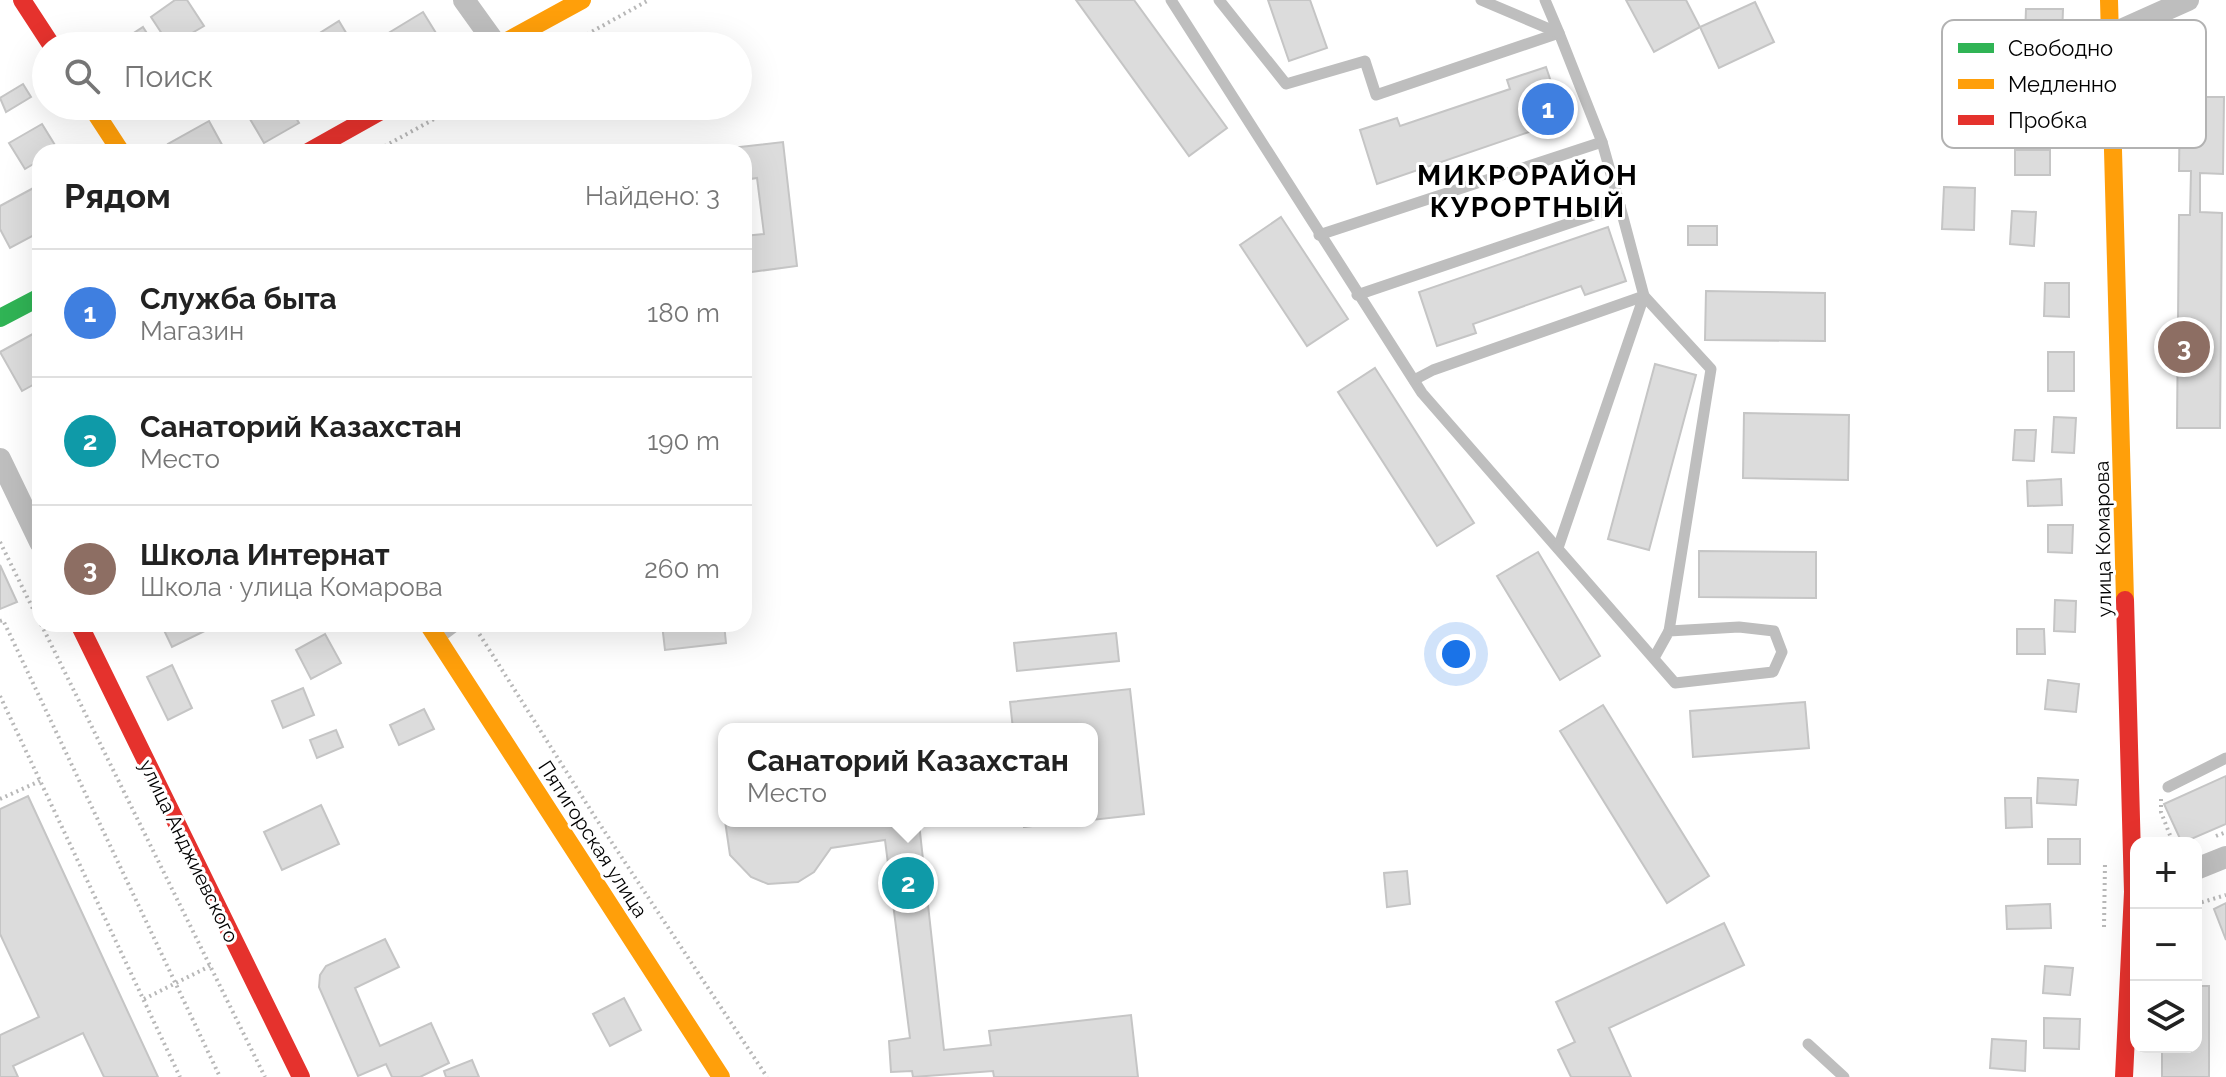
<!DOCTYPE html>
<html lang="ru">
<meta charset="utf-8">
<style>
body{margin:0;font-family:Raleway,sans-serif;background:#f2f2f2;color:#222}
.controls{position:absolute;right:24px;bottom:24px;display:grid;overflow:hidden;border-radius:16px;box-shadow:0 8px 32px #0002}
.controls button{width:72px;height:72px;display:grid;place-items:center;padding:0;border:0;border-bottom:2px solid #e0e0e0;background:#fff;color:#222;font:40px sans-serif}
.you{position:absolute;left:1456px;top:654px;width:28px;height:28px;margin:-20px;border:6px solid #fff;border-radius:50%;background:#1a73e8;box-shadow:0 0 0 12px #1a73e833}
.badge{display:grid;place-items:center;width:52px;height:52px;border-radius:50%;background:#595959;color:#fff;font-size:26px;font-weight:700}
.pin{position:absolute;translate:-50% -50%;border:4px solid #fff;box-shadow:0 2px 8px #0006}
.popup{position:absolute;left:718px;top:723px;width:380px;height:104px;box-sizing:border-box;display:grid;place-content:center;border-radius:16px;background:#fff;filter:drop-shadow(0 2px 6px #0005);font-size:26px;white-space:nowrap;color:#767676}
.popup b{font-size:30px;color:#222}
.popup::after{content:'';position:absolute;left:50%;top:100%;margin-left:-16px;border:16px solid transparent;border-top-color:#fff}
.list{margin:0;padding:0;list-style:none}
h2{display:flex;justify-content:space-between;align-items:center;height:104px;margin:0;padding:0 32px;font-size:34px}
h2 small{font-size:26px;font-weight:400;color:#767676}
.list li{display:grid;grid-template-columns:52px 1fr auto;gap:24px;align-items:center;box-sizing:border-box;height:128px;padding:0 32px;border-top:2px solid #e0e0e0}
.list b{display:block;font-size:30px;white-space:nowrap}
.list p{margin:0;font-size:26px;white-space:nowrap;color:#767676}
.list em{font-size:26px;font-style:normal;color:#767676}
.icon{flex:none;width:44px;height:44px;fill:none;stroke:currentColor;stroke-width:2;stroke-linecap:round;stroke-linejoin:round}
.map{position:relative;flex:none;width:2226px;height:1077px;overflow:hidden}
.search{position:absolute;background:#fff;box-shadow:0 8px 32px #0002;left:32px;top:32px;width:720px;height:88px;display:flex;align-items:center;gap:20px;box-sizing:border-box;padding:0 28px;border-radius:44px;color:#767676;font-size:30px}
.panel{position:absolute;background:#fff;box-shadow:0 8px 32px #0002;left:32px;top:144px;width:720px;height:488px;border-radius:24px}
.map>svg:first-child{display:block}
.building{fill:#dcdcdc;stroke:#c5c5c5;stroke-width:2}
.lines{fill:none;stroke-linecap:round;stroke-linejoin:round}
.path{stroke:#b8b8b8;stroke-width:4;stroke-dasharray:2 4;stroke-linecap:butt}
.lane{stroke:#bebebe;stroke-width:11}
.street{stroke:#bebebe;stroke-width:22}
.fast{stroke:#30b455;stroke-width:18}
.slow{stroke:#ff9f0a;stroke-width:18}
.jam{stroke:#e5322d;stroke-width:18}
.labels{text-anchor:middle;stroke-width:6;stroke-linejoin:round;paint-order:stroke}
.street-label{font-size:20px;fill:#000;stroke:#fff}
.district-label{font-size:28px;font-weight:bold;letter-spacing:2px;fill:#000;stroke:#fff}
.key{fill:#fff;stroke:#b2b2b2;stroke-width:2}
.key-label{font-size:22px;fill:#000}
</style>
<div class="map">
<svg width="2226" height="1077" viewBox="0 0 2226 1077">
<rect width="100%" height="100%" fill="#fff"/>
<g class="building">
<polygon points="175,0 187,0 204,26 170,46 151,17"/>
<polygon points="1076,0 1134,0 1227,128 1189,156"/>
<polygon points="1268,0 1310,0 1327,48 1289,61"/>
<polygon points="1626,0 1686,0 1700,27 1654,52"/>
<polygon points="1755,2 1774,42 1719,68 1700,27"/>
<polygon points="2026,9 2063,9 2062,37 2025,37"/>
<polygon points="423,12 444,46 374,46 372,43"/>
<polygon points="339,21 354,46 299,46"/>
<polygon points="143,27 155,46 114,46"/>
<polygon points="1546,67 1564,120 1377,184 1360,130 1397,118 1400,126 1510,89 1507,80"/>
<polygon points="2036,78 2038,109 1983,112 1981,81"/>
<polygon points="23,84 31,97 6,112 0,98"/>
<polygon points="2180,97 2224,97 2223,174 2200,173 2200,212 2222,213 2220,428 2177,428 2179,215 2190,215 2191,171 2179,171"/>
<polygon points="273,106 289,106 299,123 264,143 250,119"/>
<polygon points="209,121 226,152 172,152 168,144"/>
<polygon points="42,124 58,150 40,152 40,160 25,169 9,143"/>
<polygon points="783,142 797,266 744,273 744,236 764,234 757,178 744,180 744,152 696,152"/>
<rect x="2015" y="150" width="35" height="25"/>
<polygon points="39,185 40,232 10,248 0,229 0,206"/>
<polygon points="1944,187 1975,188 1974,230 1942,229"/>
<polygon points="2012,211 2036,212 2034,246 2010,244"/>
<polygon points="1281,217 1348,319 1307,346 1240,245"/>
<rect x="1688" y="226" width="29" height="19"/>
<polygon points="1608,227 1626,281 1585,295 1581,286 1473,324 1476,333 1437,346 1419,292"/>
<polygon points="2045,283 2069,283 2069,317 2044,316"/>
<polygon points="1706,291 1825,293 1825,341 1705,340"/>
<polygon points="40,330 40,381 22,391 0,352"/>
<rect x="2048" y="352" width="26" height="39"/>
<polygon points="1655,364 1696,375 1649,550 1608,539"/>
<polygon points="1375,368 1474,523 1437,546 1338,392"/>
<polygon points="1744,413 1849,415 1848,480 1743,478"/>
<polygon points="2054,417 2076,418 2074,453 2052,452"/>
<polygon points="2015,430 2036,430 2034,461 2013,460"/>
<polygon points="2061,479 2062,505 2028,506 2027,481"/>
<polygon points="2048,525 2073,525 2072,553 2048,552"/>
<polygon points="1699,551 1816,552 1816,598 1699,597"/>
<polygon points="1538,552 1600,656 1560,680 1497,576"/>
<polygon points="0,565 17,602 0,609"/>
<polygon points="2055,600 2076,601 2075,632 2054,631"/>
<polygon points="161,624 219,624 172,647"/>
<polygon points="662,624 724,624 726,643 665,650"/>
<polygon points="2017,629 2044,629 2045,654 2017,654"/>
<polygon points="1116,633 1119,661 1017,671 1014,643"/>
<polygon points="325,634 341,663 311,679 296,650"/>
<polygon points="172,665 192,708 168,720 147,677"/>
<polygon points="2048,680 2079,684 2076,712 2045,709"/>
<polygon points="303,688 314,715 283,728 272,701"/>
<polygon points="1130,689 1144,814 1092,820 1092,729 1013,729 1010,702"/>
<polygon points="1805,702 1809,748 1693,757 1690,711"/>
<polygon points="1603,705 1709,876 1667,903 1560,731"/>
<polygon points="424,709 434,729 399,745 390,725"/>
<polygon points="336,730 343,747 317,758 310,740"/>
<polygon points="2226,776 2226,824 2182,843 2164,804"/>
<polygon points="2038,778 2078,780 2076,805 2037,803"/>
<polygon points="28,796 114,982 158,1077 104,1077 83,1033 13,1066 18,1077 0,1077 0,1035 39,1017 0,934 0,809"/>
<polygon points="2005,798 2031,798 2032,827 2006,828"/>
<polygon points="321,805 339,844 282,870 264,832"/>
<polygon points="725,821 938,821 919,823 944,1050 991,1045 989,1031 1131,1015 1138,1077 994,1077 993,1071 913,1077 912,1071 891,1072 889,1041 910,1038 885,840 831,848 814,872 798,882 768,884 751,877 730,855"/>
<polygon points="1023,821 1079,821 1024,827"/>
<rect x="2048" y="839" width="32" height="25"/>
<polygon points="1407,871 1410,904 1387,907 1384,873"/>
<polygon points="2226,903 2226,940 2214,909"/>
<polygon points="2050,904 2051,928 2007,929 2006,906"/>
<polygon points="1724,923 1744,965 1609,1028 1631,1077 1571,1077 1558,1050 1575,1042 1556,1002"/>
<polygon points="385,939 399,967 355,988 380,1046 431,1023 449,1063 420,1077 392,1077 386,1064 358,1076 319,987 320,975 326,966"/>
<polygon points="2045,966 2073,968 2070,995 2043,993"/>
<polygon points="2196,986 2209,986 2209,1077 2162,1077 2162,1047 2196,1047"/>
<polygon points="624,998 641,1030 610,1046 593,1014"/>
<polygon points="2044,1018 2080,1019 2079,1049 2044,1048"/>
<polygon points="1992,1039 2026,1041 2025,1071 1990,1068"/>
<polygon points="472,1060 479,1077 446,1077 444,1071"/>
</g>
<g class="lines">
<g class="path">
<polyline points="566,46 649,0"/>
<polyline points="374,152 458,106"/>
<polyline points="0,542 40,623"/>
<polyline points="0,621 3,620 220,1077"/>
<polyline points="41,624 265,1077"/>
<polyline points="473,624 595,817 767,1077"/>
<polyline points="0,696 180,1077"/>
<polyline points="0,799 40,781"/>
<polyline points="2161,799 2161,812 2173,843"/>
<polyline points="2216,836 2226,832"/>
<polyline points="2196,904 2226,895"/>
<polyline points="2104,927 2105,863"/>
<polyline points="144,999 210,966"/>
</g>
<g class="lane">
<polyline points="1171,0 1422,393 1675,683 1773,672 1782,652 1774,631 1739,627 1669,631 1654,658"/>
<polyline points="1219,0 1286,84 1365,61 1376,95 1559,33 1602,142 1319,235"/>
<polyline points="1481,0 1559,33 1545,0"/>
<polyline points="1357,295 1620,206 1602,142"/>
<polyline points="1414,380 1433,370 1644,296 1620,206"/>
<polyline points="1558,548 1644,296 1711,369 1669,631"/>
<polyline points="438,639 458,624"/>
<polyline points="2168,787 2226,758"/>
<polyline points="1808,1044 1844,1077"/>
</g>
<g class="street">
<polyline points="464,0 497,46"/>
<polyline points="2112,34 2188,0"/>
<polyline points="0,459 40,542"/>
<polyline points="2196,869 2226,857"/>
</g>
<polyline class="fast" points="0,318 40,297"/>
<g class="slow">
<polyline points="2109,0 2125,600"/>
<polyline points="498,46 582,0"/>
<polyline points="91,106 121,152"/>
<polyline points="428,624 721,1077"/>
</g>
<g class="jam">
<polyline points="22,0 52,46"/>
<polyline points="308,152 390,106"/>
<polyline points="79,624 301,1077"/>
<polyline points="2124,1077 2133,892 2125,600"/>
</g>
</g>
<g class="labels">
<g class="street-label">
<text transform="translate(2103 539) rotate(-91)" y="7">улица Комарова</text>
<text transform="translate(593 839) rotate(57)" y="7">Пятигорская улица</text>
<text transform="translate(189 851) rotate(64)" y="7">улица Анджиевского</text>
</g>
<g class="district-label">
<text x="1528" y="185">МИКРОРАЙОН<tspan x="1528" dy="32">КУРОРТНЫЙ</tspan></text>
</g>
</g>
<rect x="1942" y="20" width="264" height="128" rx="12" class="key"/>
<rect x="1958" y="43" width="36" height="10" fill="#30b455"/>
<rect x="1958" y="79" width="36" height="10" fill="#ff9f0a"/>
<rect x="1958" y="115" width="36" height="10" fill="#e5322d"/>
<g class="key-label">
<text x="2008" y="56">Свободно</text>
<text x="2008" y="92">Медленно</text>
<text x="2008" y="128">Пробка</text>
</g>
</svg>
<div class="controls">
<button>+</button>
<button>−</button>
<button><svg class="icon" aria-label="layers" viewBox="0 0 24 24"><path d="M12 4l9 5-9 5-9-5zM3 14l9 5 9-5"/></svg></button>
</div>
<div class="you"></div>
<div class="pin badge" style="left:1548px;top:109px;background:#3f7fe0">1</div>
<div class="pin badge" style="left:908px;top:883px;background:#0f9aa8">2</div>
<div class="popup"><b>Санаторий Казахстан</b>Место</div>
<div class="pin badge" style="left:2184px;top:347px;background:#8d6e63">3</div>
<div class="search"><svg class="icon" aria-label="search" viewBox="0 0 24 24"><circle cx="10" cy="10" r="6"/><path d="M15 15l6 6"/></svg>Поиск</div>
<section class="panel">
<h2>Рядом<small>Найдено: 3</small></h2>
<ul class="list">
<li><span class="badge" style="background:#3f7fe0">1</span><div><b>Служба быта</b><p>Магазин</p></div><em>180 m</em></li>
<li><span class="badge" style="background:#0f9aa8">2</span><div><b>Санаторий Казахстан</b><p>Место</p></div><em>190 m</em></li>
<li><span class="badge" style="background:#8d6e63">3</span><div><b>Школа Интернат</b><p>Школа · улица Комарова</p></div><em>260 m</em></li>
</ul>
</section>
</div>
